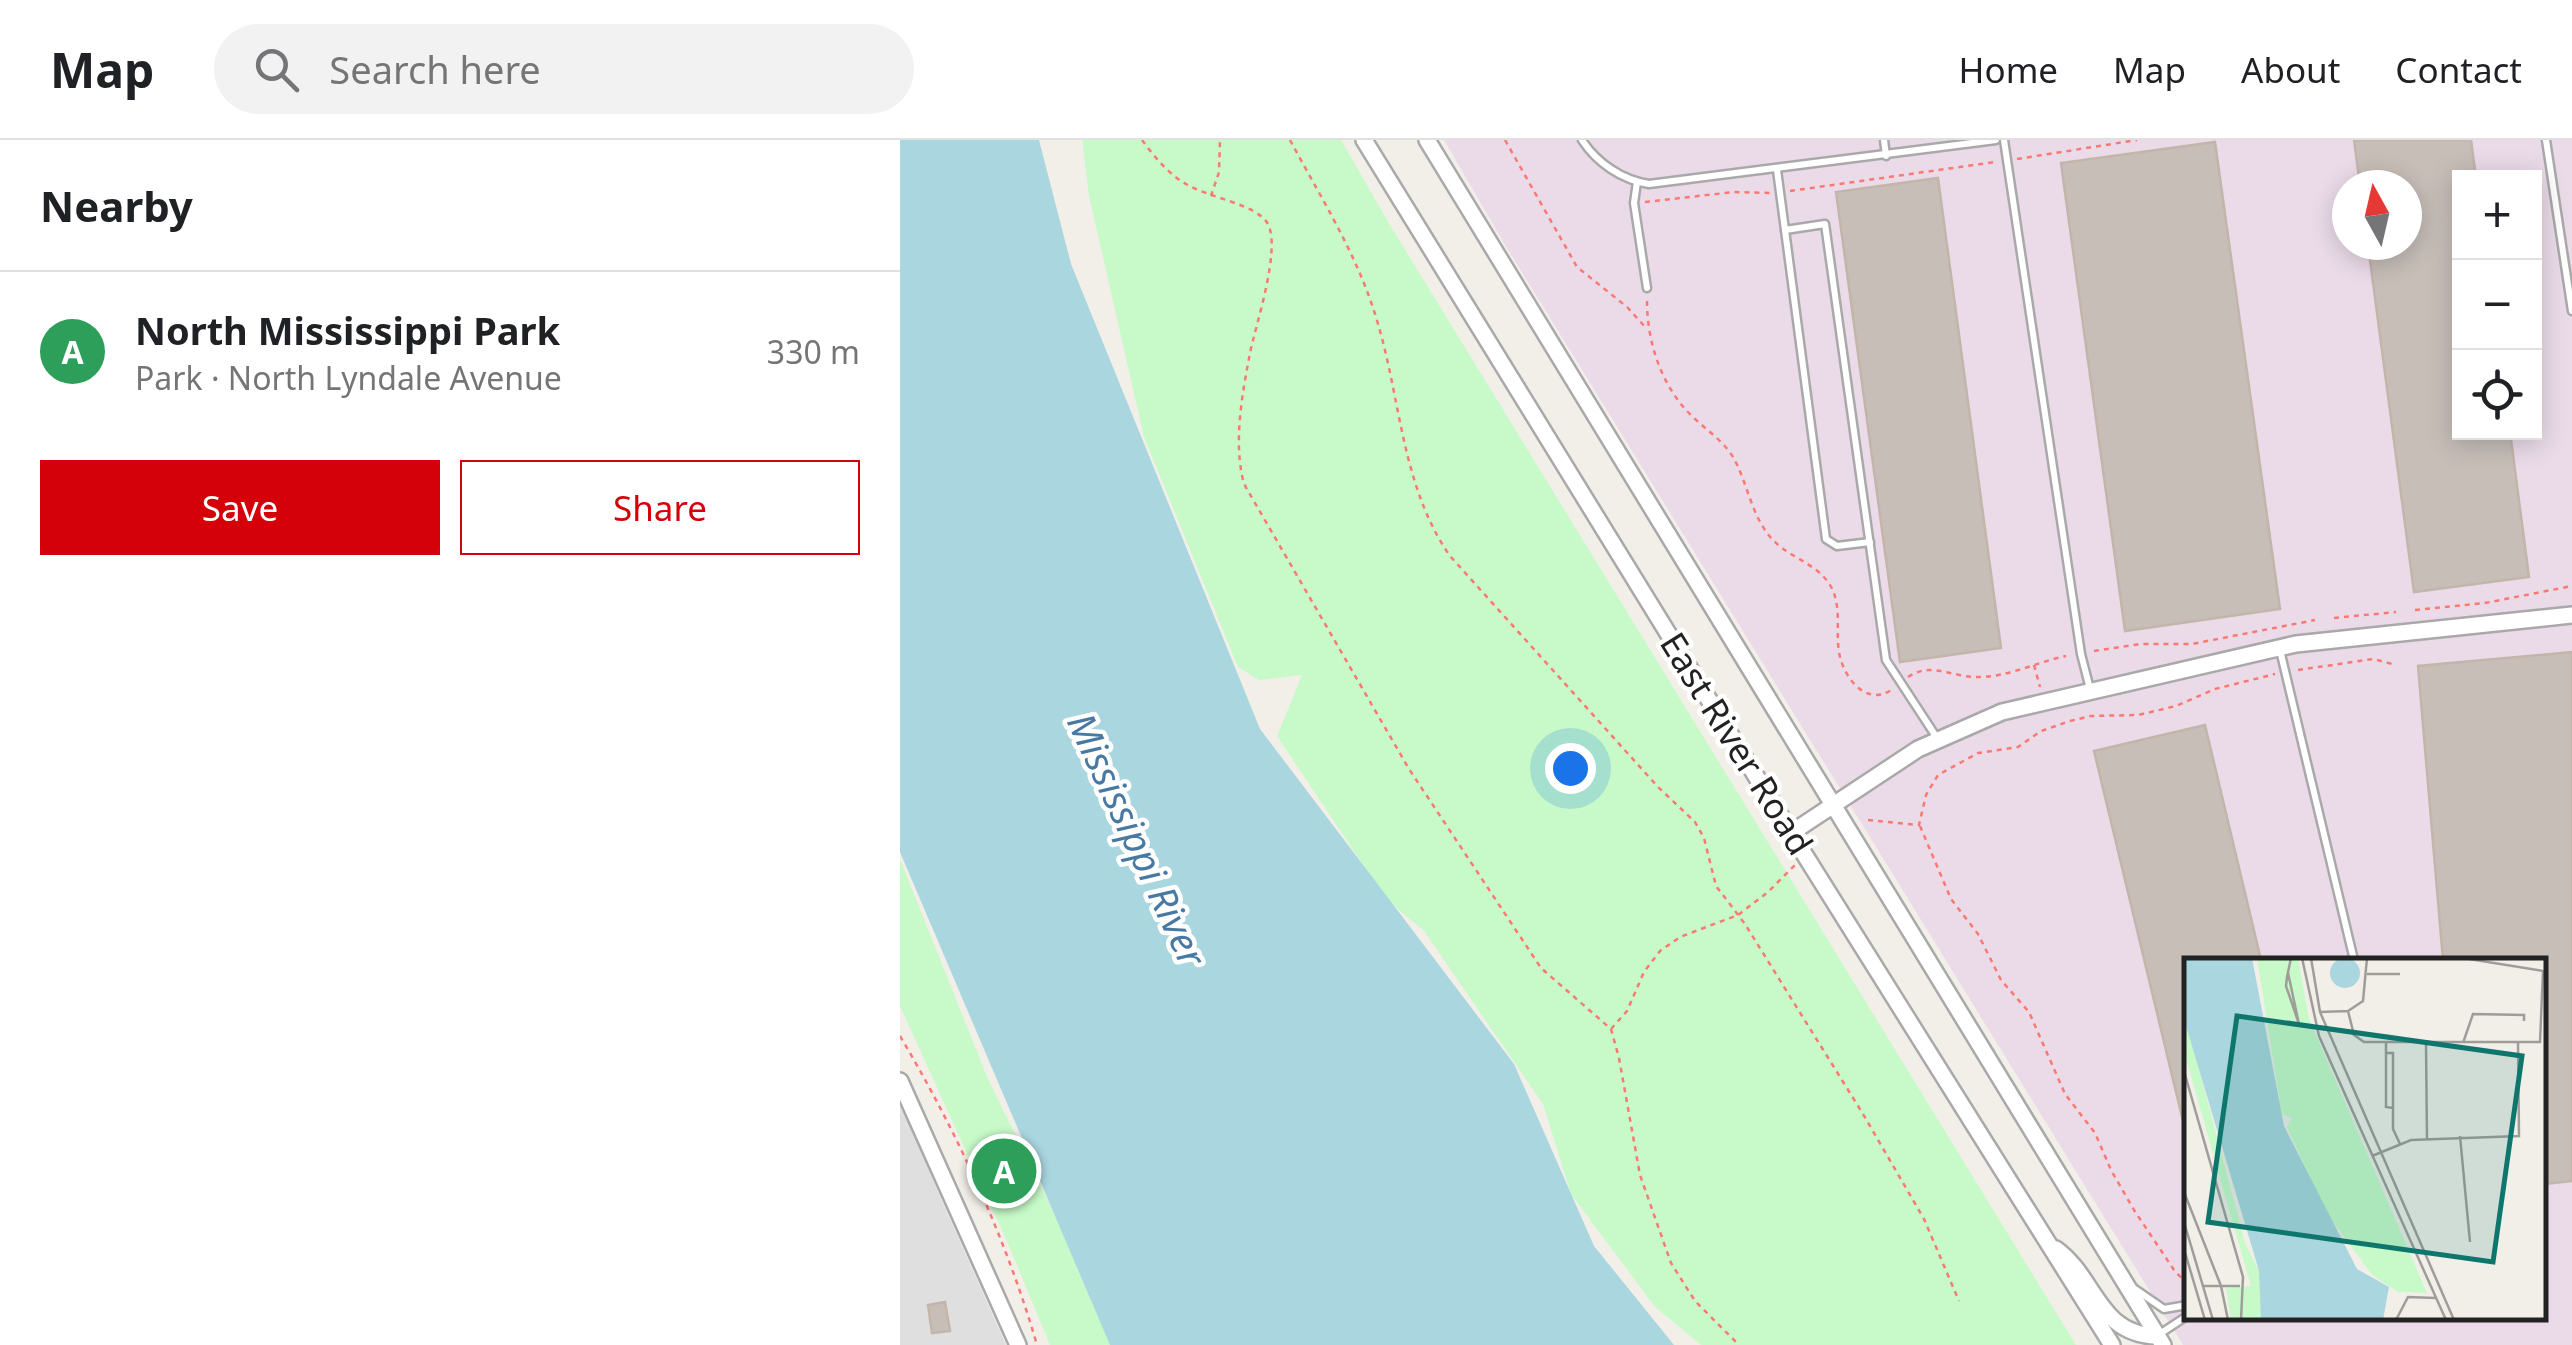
<!DOCTYPE html>
<meta charset="utf-8">
<style>
body{margin:0;font-family:"Noto Sans",sans-serif;background:#f2f2f2;color:#202124}
.controls{position:absolute;right:30px;top:30px;display:grid;overflow:hidden;border-radius:0px;box-shadow:0 5px 25px #0003}
.controls button{width:90px;height:90px;display:grid;place-items:center;padding:0;border:0;border-bottom:2px solid #e0e0e0;background:#fff;color:#202124;font:50px sans-serif}
.compass{position:absolute;left:1432px;top:30px;width:90px;height:90px;border-radius:50%;background:#fff;box-shadow:0 5px 25px #0003;rotate:352deg}
.you{position:absolute;left:670px;top:628px;width:35px;height:35px;margin:-25px;border:8px solid #fff;border-radius:50%;background:#1a73e8;box-shadow:0 0 0 15px #1a73e833}
.badge{display:grid;place-items:center;width:65px;height:65px;border-radius:50%;background:#d4000a;color:#fff;font-size:32px;font-weight:700}
.pin{position:absolute;translate:-50% -50%;border:5px solid #fff;box-shadow:0 2px 10px #0006}
.list{margin:0;padding:0;list-style:none}
h2{display:flex;justify-content:space-between;align-items:center;height:130px;margin:0;padding:0 40px;font-size:42px}
h2 small{font-size:32px;font-weight:400;color:#757577}
.list li{display:grid;grid-template-columns:65px 1fr auto;gap:30px;align-items:center;box-sizing:border-box;height:160px;padding:0 40px;border-top:2px solid #e0e0e0}
.list b{display:block;font-size:38px;white-space:nowrap}
.list p{margin:0;font-size:32px;white-space:nowrap;color:#757577}
.list em{font-size:32px;font-style:normal;color:#757577}
.actions{display:flex;gap:20px;padding:30px 40px}
.actions a{flex:1;padding:22px 0;border:2px solid #d4000a;border-radius:0px;text-align:center;font-size:35px;color:#d4000a}
.actions .main{background:#d4000a;color:#fff}
.icon{flex:none;width:55px;height:55px;fill:none;stroke:currentColor;stroke-width:2;stroke-linecap:round;stroke-linejoin:round}
.map{position:relative;flex:none;width:1672px;height:1205px;overflow:hidden}
header{display:flex;align-items:center;gap:60px;box-sizing:border-box;height:140px;padding:0 50px;background:#fff;border-bottom:2px solid #e0e0e0}
header strong{font-size:48px}
nav{display:flex;gap:55px;margin-inline-start:auto;font-size:35px}
.search{width:700px;height:90px;background:#f2f2f2;display:flex;align-items:center;gap:25px;box-sizing:border-box;padding:0 35px;border-radius:55px;color:#757577;font-size:38px}
main{display:flex}
aside{flex:1;background:#fff}
.map>svg:first-child{display:block}
.residential{fill:#e0dfdf}
.industrial{fill:#ebdbe9;fill-rule:evenodd}
.park{fill:#c8fac9}
.water{fill:#aad6df}
.building{fill:#c7beb8;stroke:#c4b5ab;stroke-width:2.5}
.lines{fill:none;stroke-linecap:round;stroke-linejoin:round}
.service-casing{stroke:#a9a9a9;stroke-width:11}
.tertiary-casing{stroke:#a9a9a9;stroke-width:20}
.path{stroke:#fa7972;stroke-width:2.5;stroke-dasharray:5 5;stroke-linecap:butt}
.service{stroke:#fff;stroke-width:6}
.tertiary{stroke:#fff;stroke-width:15}
.labels{text-anchor:middle;stroke-width:9;stroke-linejoin:round;paint-order:stroke}
.street-label{font-size:35px;fill:#222;stroke:#fff}
.water-label{font-size:38px;font-style:italic;fill:#4779a3;stroke:#fff}
.inset-road{fill:none;stroke:#9f9d99;stroke-width:2.5}
.view{fill:#0f766e;fill-opacity:0.15;stroke:#0f766e;stroke-width:5}
.inset-edge{fill:none;stroke:#222;stroke-width:5}
</style>
<header>
<strong>Map</strong>
<div class="search"><svg class="icon" aria-label="search" viewBox="0 0 24 24"><circle cx="10" cy="10" r="6"/><path d="M15 15l6 6"/></svg>Search here</div>
<nav><a>Home</a><a>Map</a><a>About</a><a>Contact</a></nav>
</header>
<main>
<aside>
<h2>Nearby<small></small></h2>
<ul class="list">
<li><span class="badge" style="background:#2e9e5b">A</span><div><b>North Mississippi Park</b><p>Park · North Lyndale Avenue</p></div><em>330 m</em></li>
</ul>
<div class="actions"><a class="main">Save</a><a>Share</a></div>
</aside>
<div class="map">
<svg width="1672" height="1205" viewBox="0 0 1672 1205">
<rect width="100%" height="100%" fill="#f2efe9"/>
<polygon class="residential" points="0,961 42,1061 106,1205 0,1205"/>
<path class="industrial" d="M544,0h1128v1205h-389l-678,-1100zM1560,38h74v254h-74zM1447,45h60v60h-60zM1287,820h357v358h-357z"/>
<g class="park">
<polygon points="182,0 441,0 490,85 1176,1205 801,1205 755,1167 671,1054 643,964 524,791 486,759 377,596 402,535 359,540 338,527 244,297 189,56"/>
<polygon points="0,719 88,939 204,1175 210,1205 150,1205 109,1106 0,866"/>
</g>
<polygon class="water" points="0,0 139,0 171,124 360,589 614,924 694,1106 774,1205 210,1205 0,712"/>
<g class="building">
<polygon points="1454,0 1571,0 1576,38 1560,38 1560,292 1610,292 1629,437 1514,452 1468,105 1507,105 1507,45 1460,45"/>
<polygon points="1315,2 1380,469 1225,491 1161,23"/>
<polygon points="1038,38 1101,508 1000,522 936,52"/>
<polygon points="1672,512 1672,1041 1644,1044 1644,820 1543,820 1518,526"/>
<polygon points="1305,585 1361,820 1287,820 1287,981 1283,981 1194,611"/>
<polygon points="45,1162 50,1191 32,1193 28,1165"/>
</g>
<g class="lines">
<defs>
<g id="service">
<path d="M682,0c15,23 40,40 67,44l347,-44"/>
<polyline points="984,0 986,16"/>
<polyline points="1104,0 1181,514 1190,549"/>
<polyline points="1646,0 1672,171"/>
<polyline points="877,30 885,90 925,84 986,520 1037,598"/>
<polyline points="737,42 734,63 747,148"/>
<polyline points="885,90 926,399 937,406 970,402"/>
<polyline points="1380,510 1454,820"/>
<polyline points="1235,1149 1264,1169 1287,1165"/>
<polyline points="1258,1195 1287,1176"/>
</g>
<g id="tertiary">
<polyline points="464,0 891,693 1212,1205"/>
<polyline points="527,0 1263,1205"/>
<polyline points="891,693 1018,609 1102,572 1396,504 1672,475"/>
<polyline points="0,941 118,1205"/>
<path d="M1156,1109c40,29 42,86 101,87"/>
</g>
</defs>
<use href="#service" class="service-casing"/>
<use href="#tertiary" class="tertiary-casing"/>
<g class="path">
<path d="M242,0c12,16 26,34 44,44 20,13 71,20 82,40 13,26 -12,100 -18,129 -8,42 -17,90 -6,131l165,285 132,199 70,61 8,29 21,117 31,88 24,38 44,44"/>
<path d="M390,0c30,56 66,113 85,174 26,81 25,170 75,242l208,231 37,35 9,16 12,48 29,38 118,190 61,105 35,82"/>
<polyline points="605,0 677,127 727,167 747,189"/>
<polyline points="1117,19 1237,0"/>
<polyline points="890,51 1095,22"/>
<polyline points="311,56 319,32 320,0"/>
<polyline points="745,62 834,52 872,53"/>
<path d="M747,161c0,42 15,88 48,118 13,12 28,22 38,38 15,26 18,60 40,83 16,17 40,22 55,42 16,22 6,50 12,75 6,24 29,51 54,31"/>
<polyline points="1515,470 1585,463 1672,446"/>
<polyline points="1434,478 1496,472"/>
<polyline points="1194,511 1240,504 1292,504 1415,480"/>
<polyline points="1134,525 1140,547"/>
<polyline points="1398,530 1473,519 1496,525"/>
<path d="M1008,537c23,-16 45,1 71,0 29,0 58,-15 87,-21"/>
<polyline points="968,680 1019,685 1026,655 1038,635 1078,613 1118,607 1141,591 1170,581 1191,576 1238,575 1276,566 1315,549 1375,534"/>
<polyline points="1020,686 1051,759 1078,794 1101,840 1129,872 1165,954 1195,993 1211,1030 1234,1070 1274,1130 1287,1144"/>
<polyline points="711,889 727,871 744,832 760,811 780,797 838,775 868,752 895,725"/>
<path d="M0,896c57,96 106,202 137,309"/>
</g>
<use href="#service" class="service"/>
<use href="#tertiary" class="tertiary"/>
</g>
<g class="labels">
<g class="street-label">
<text transform="translate(836 604) rotate(58)" y="12">East River Road</text>
</g>
<g class="water-label">
<text transform="translate(236 700) rotate(65)" y="13">Mississippi River</text>
</g>
</g>
<g transform="translate(1284 818)">
<rect width="362" height="362" fill="#f2efe9"/>
<path d="M73,0h41l11,61 118,274 -29,-1 -26,-17 -46,-63 -39,-85 5,-9 -10,-4zM0,54l61,231 22,43 -6,1v33h-30l-5,-32 25,-2 -67,-234z" fill="#c8fac9"/>
<path d="M0,0h68l32,168 73,143 32,18 -6,33h-122l-2,-49 -75,-252zM146 15a15 15 0 1 1 30 0a15 15 0 1 1-30 0Z" fill="#aad6df"/>
<path class="inset-road" d="M118,0l17,78 127,284M127,0l9,54 134,308M104,15l11,51 -13,-38 1,-9 4,-19M183,16h33M164,53l6,24 10,7h176l3,-71 -80,-13M136,54l28,-1 15,-10 4,-43M202,84v11h7v76l7,15M242,85l1,96M279,85l10,-29 51,1v6M202,95v54l7,1M0,113l59,206 -2,43M276,178l10,106M188,198l39,-16 108,-4 -1,-93M0,234l37,94M0,264l29,98M0,291l21,71M19,328h37M37,328l7,34M212,362l12,-23 28,1"/>
<path class="view" d="M53,58l285,40 -29,206 -285,-40z"/>
<rect width="362" height="362" class="inset-edge"/>
</g>
</svg>
<div class="controls">
<button>+</button>
<button>−</button>
<button><svg class="icon" aria-label="locate" viewBox="0 0 24 24"><circle cx="12" cy="12" r="6"/><path d="M12 2v4M12 18v4M2 12h4M18 12h4"/></svg></button>
</div>
<svg class="compass" viewBox="-18 -18 36 36"><path d="M0-13l5 13h-10z" fill="#e53935"/><path d="M0 13l5-13h-10z" fill="#757577"/></svg>
<div class="you"></div>
<div class="pin badge" style="left:104px;top:1031px;background:#2e9e5b">A</div>
</div>
</main>
